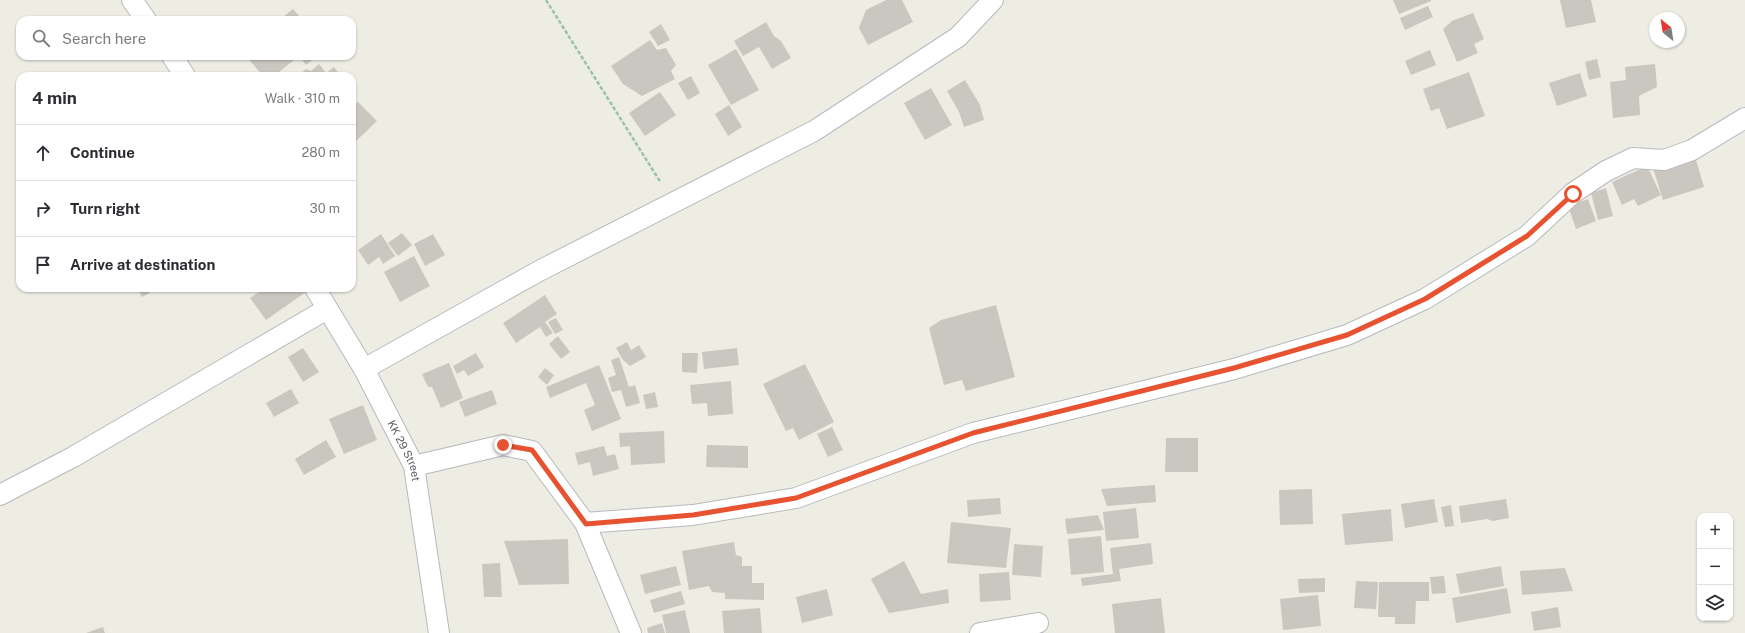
<!DOCTYPE html>
<meta charset="utf-8">
<style>
body{margin:0;font-family:"Public Sans",sans-serif;background:#f2f2f3;color:#2b2b33}
.controls{position:absolute;right:12px;bottom:12px;display:grid;overflow:hidden;border-radius:8px;box-shadow:0 1px 3px #0004}
.controls button{width:36px;height:36px;display:grid;place-items:center;padding:0;border:0;border-bottom:1px solid #e1e1e2;background:#fff;color:#2b2b33;font:20px sans-serif}
.compass{position:absolute;left:1649px;top:12px;width:36px;height:36px;border-radius:50%;background:#fff;box-shadow:0 1px 3px #0004;rotate:330deg}
.stop{position:absolute;width:12px;height:12px;margin:-9px;border:3px solid #e75231;border-radius:50%;background:#fff}
.stop.end{background:#e75231;border-color:#fff;box-shadow:0 1px 4px #0008}
.list{margin:0;padding:0;list-style:none}
h2{display:flex;justify-content:space-between;align-items:center;height:52px;margin:0;padding:0 16px;font-size:17px}
h2 small{font-size:13px;font-weight:400;color:#7c7c81}
.list li{display:grid;grid-template-columns:26px 1fr auto;gap:12px;align-items:center;box-sizing:border-box;height:56px;padding:0 16px;border-top:1px solid #e1e1e2}
.list b{display:block;font-size:15px;white-space:nowrap}
.list em{font-size:13px;font-style:normal;color:#7c7c81}
.icon{flex:none;width:22px;height:22px;fill:none;stroke:currentColor;stroke-width:2;stroke-linecap:round;stroke-linejoin:round}
.map{position:relative;flex:none;width:1745px;height:633px;overflow:hidden}
.search{position:absolute;background:#fff;box-shadow:0 1px 3px #0004;left:16px;top:16px;width:340px;height:44px;display:flex;align-items:center;gap:10px;box-sizing:border-box;padding:0 14px;border-radius:12px;color:#7c7c81;font-size:15px}
.panel{position:absolute;background:#fff;box-shadow:0 1px 3px #0004;left:16px;top:72px;width:340px;height:220px;border-radius:12px}
.map>svg:first-child{display:block}
.building{fill:#cac7c1}
.lines{fill:none;stroke-linecap:round;stroke-linejoin:round}
.minor-casing{stroke:#b6b9be;stroke-width:22}
.path{stroke:#98c4a9;stroke-width:2.5;stroke-dasharray:4 2;stroke-linecap:butt}
.minor{stroke:#fff;stroke-width:20}
.route{stroke:#e75231;stroke-width:5}
.labels{text-anchor:middle;stroke-width:4;stroke-linejoin:round;paint-order:stroke}
.street-label{font-size:11px;fill:#5c5f64;stroke:#fff}
</style>
<div class="map">
<svg width="1745" height="633" viewBox="0 0 1745 633">
<rect width="100%" height="100%" fill="#eeede4"/>
<g class="building">
<polygon points="886,0 902,0 913,22 868,45 859,28 866,10"/>
<polygon points="1393,0 1431,0 1431,1 1399,14"/>
<polygon points="1560,0 1591,0 1596,22 1566,28"/>
<polygon points="1428,6 1433,17 1405,30 1400,18"/>
<polygon points="293,9 303,20 279,20"/>
<polygon points="1473,13 1484,39 1474,44 1478,53 1457,62 1443,29 1452,21"/>
<polygon points="766,22 774,36 781,41 791,58 772,69 759,47 743,56 734,41"/>
<polygon points="661,24 670,40 658,46 649,32"/>
<polygon points="650,40 657,50 666,48 676,65 671,71 675,79 642,96 623,84 611,66"/>
<polygon points="736,49 759,90 731,105 708,65"/>
<polygon points="1430,50 1436,65 1411,75 1405,61"/>
<polygon points="246,56 299,56 274,76 263,76"/>
<polygon points="299,56 315,56 316,57 306,65"/>
<polygon points="1597,59 1601,77 1589,80 1585,62"/>
<polygon points="319,64 326,73 334,67 341,76 298,76 306,69 311,71"/>
<polygon points="1655,64 1657,87 1639,96 1640,115 1613,118 1610,82 1626,80 1625,67"/>
<polygon points="1469,72 1485,116 1447,129 1439,108 1431,111 1423,89"/>
<polygon points="1580,73 1587,96 1557,106 1549,83"/>
<polygon points="691,76 700,93 688,100 678,83"/>
<polygon points="965,80 980,105 984,120 964,127 959,112 947,91"/>
<polygon points="931,88 952,125 925,140 904,103"/>
<polygon points="660,92 676,115 645,136 629,113"/>
<polygon points="358,102 377,121 352,145 352,107"/>
<polygon points="729,105 742,127 728,136 715,114"/>
<polygon points="1694,153 1704,187 1663,200 1652,165"/>
<polygon points="1647,166 1661,195 1638,206 1634,199 1622,205 1612,182"/>
<polygon points="1606,188 1613,216 1598,220 1591,193"/>
<polygon points="1588,199 1596,221 1576,229 1568,206"/>
<polygon points="402,233 412,245 398,256 388,243"/>
<polygon points="381,234 395,256 383,264 379,257 368,265 358,250"/>
<polygon points="433,234 445,255 425,266 414,244"/>
<polygon points="414,256 430,286 400,302 384,272"/>
<polygon points="137,288 147,288 150,293 142,297"/>
<polygon points="265,288 304,288 306,292 266,320 250,298"/>
<polygon points="545,295 557,314 545,322 553,333 546,337 540,327 516,343 503,323"/>
<polygon points="996,305 1015,377 966,391 962,380 944,385 929,328 941,320"/>
<polygon points="556,318 563,330 555,334 548,322"/>
<polygon points="558,336 570,352 561,359 549,344"/>
<polygon points="627,342 631,350 639,345 646,357 630,366 623,360 616,348"/>
<polygon points="303,348 319,372 303,382 288,357"/>
<polygon points="737,348 739,365 704,369 702,352"/>
<polygon points="476,353 484,367 468,376 464,370 457,374 453,366"/>
<polygon points="682,353 698,353 697,373 682,372"/>
<polygon points="619,357 629,387 635,385 640,403 626,407 621,390 612,392 608,378 616,375 611,360"/>
<polygon points="449,363 463,398 441,408 432,387 428,387 422,374"/>
<polygon points="805,364 834,422 799,440 793,428 786,431 763,384"/>
<polygon points="599,365 621,419 592,431 584,410 595,405 586,383 550,398 546,387"/>
<polygon points="545,368 554,375 547,385 538,377"/>
<polygon points="731,381 733,414 708,416 707,403 692,404 690,385"/>
<polygon points="291,389 299,403 274,417 266,403"/>
<polygon points="492,390 497,404 465,417 459,402"/>
<polygon points="655,392 658,407 646,409 643,395"/>
<polygon points="363,405 377,440 344,454 329,419"/>
<polygon points="832,427 843,450 828,457 817,434"/>
<polygon points="664,431 665,463 631,465 630,446 620,447 619,433"/>
<polygon points="1166,438 1198,438 1198,472 1165,472"/>
<polygon points="326,440 336,457 304,475 295,459"/>
<polygon points="707,445 748,446 748,468 706,467"/>
<polygon points="604,446 607,456 615,454 619,469 593,476 590,462 578,465 575,453"/>
<polygon points="1155,485 1156,502 1107,506 1101,489"/>
<polygon points="1312,489 1313,524 1280,525 1279,490"/>
<polygon points="1000,498 1001,514 968,517 967,500"/>
<polygon points="1434,499 1438,522 1405,528 1401,504"/>
<polygon points="1506,499 1509,518 1493,521 1487,519 1461,523 1459,506"/>
<polygon points="1451,505 1454,526 1445,527 1441,507"/>
<polygon points="1136,508 1139,538 1106,541 1103,512"/>
<polygon points="1391,509 1393,541 1345,545 1342,514"/>
<polygon points="1098,515 1104,530 1067,534 1065,519"/>
<polygon points="951,522 1011,528 1006,568 947,563"/>
<polygon points="1101,536 1104,572 1071,575 1068,539"/>
<polygon points="568,539 569,584 519,585 504,541"/>
<polygon points="734,542 736,555 742,557 742,566 752,566 752,583 764,583 764,600 725,599 725,593 712,592 709,586 689,590 682,551"/>
<polygon points="1151,543 1153,564 1119,569 1121,581 1082,586 1081,578 1113,574 1110,548"/>
<polygon points="1014,544 1043,546 1041,577 1012,575"/>
<polygon points="904,561 921,594 948,589 949,603 889,613 871,579"/>
<polygon points="500,563 502,597 484,597 482,564"/>
<polygon points="676,566 681,585 645,594 640,575"/>
<polygon points="1501,566 1504,586 1460,594 1456,574"/>
<polygon points="1565,568 1573,591 1522,595 1520,571"/>
<polygon points="1009,572 1011,600 980,602 979,574"/>
<polygon points="1444,576 1446,593 1432,594 1430,577"/>
<polygon points="1325,578 1325,592 1299,593 1298,579"/>
<polygon points="1356,581 1378,582 1376,609 1354,608"/>
<polygon points="1379,582 1429,582 1429,601 1416,601 1415,624 1395,624 1395,617 1378,617"/>
<polygon points="1507,588 1511,613 1456,623 1452,598"/>
<polygon points="827,589 833,615 802,623 796,597"/>
<polygon points="681,591 685,604 654,613 650,600"/>
<polygon points="1318,595 1321,626 1283,630 1280,599"/>
<polygon points="1161,598 1165,633 1115,633 1112,604"/>
<polygon points="1558,607 1561,627 1534,631 1531,612"/>
<polygon points="760,608 762,633 724,633 722,611"/>
<polygon points="685,610 690,633 666,633 662,615"/>
<polygon points="662,623 665,633 648,633 647,628"/>
<polygon points="103,627 105,633 86,633"/>
</g>
<g class="lines">
<defs>
<g id="minor">
<polyline points="132,0 146,20"/>
<polyline points="172,56 185,76"/>
<path id="s1" d="M315,288l49,81 50,97 25,167"/>
<polyline points="364,369 539,271 814,131 958,37 993,0"/>
<polyline points="414,466 503,445 532,451 585,523 631,633"/>
<polyline points="0,495 73,457 327,309"/>
<polyline points="585,523 693,515 796,498 973,433 1234,369 1347,335 1425,299 1527,236 1573,193 1606,171 1633,158 1664,160 1692,150 1745,118"/>
<polyline points="980,633 1038,623"/>
</g>
</defs>
<use href="#minor" class="minor-casing"/>
<polyline class="path" points="546,0 661,183"/>
<use href="#minor" class="minor"/>
</g>
<g class="lines">
<polyline class="route" points="503,445 532,450 586,524 693,515 796,498 973,433 1234,368 1347,335 1425,299 1527,236 1573,194"/>
</g>
<g class="labels">
<g class="street-label">
<text dy="4" stroke="none"><textPath href="#s1" startOffset="186">KK 29 Street</textPath></text>
</g>
</g>
</svg>
<div class="controls">
<button>+</button>
<button>−</button>
<button><svg class="icon" aria-label="layers" viewBox="0 0 24 24"><path d="M12 4l9 5-9 5-9-5zM3 14l9 5 9-5"/></svg></button>
</div>
<svg class="compass" viewBox="-18 -18 36 36"><path d="M0-13l5 13h-10z" fill="#e53935"/><path d="M0 13l5-13h-10z" fill="#7c7c81"/></svg>
<div class="stop" style="left:1573px;top:194px"></div>
<div class="stop end" style="left:503px;top:445px"></div>
<div class="search"><svg class="icon" aria-label="search" viewBox="0 0 24 24"><circle cx="10" cy="10" r="6"/><path d="M15 15l6 6"/></svg>Search here</div>
<section class="panel">
<h2>4 min<small>Walk · 310 m</small></h2>
<ul class="list">
<li><svg class="icon" aria-label="ahead" viewBox="0 0 24 24"><path d="M12 20V5M6 11l6-6 6 6"/></svg><div><b>Continue</b></div><em>280 m</em></li>
<li><svg class="icon" aria-label="right" viewBox="0 0 24 24"><path d="M7 20v-9h11M14 6l5 5-5 5"/></svg><div><b>Turn right</b></div><em>30 m</em></li>
<li><svg class="icon" aria-label="arrive" viewBox="0 0 24 24"><path d="M6 21V4h12l-3 4 3 4H6"/></svg><div><b>Arrive at destination</b></div></li>
</ul>
</section>
</div>
